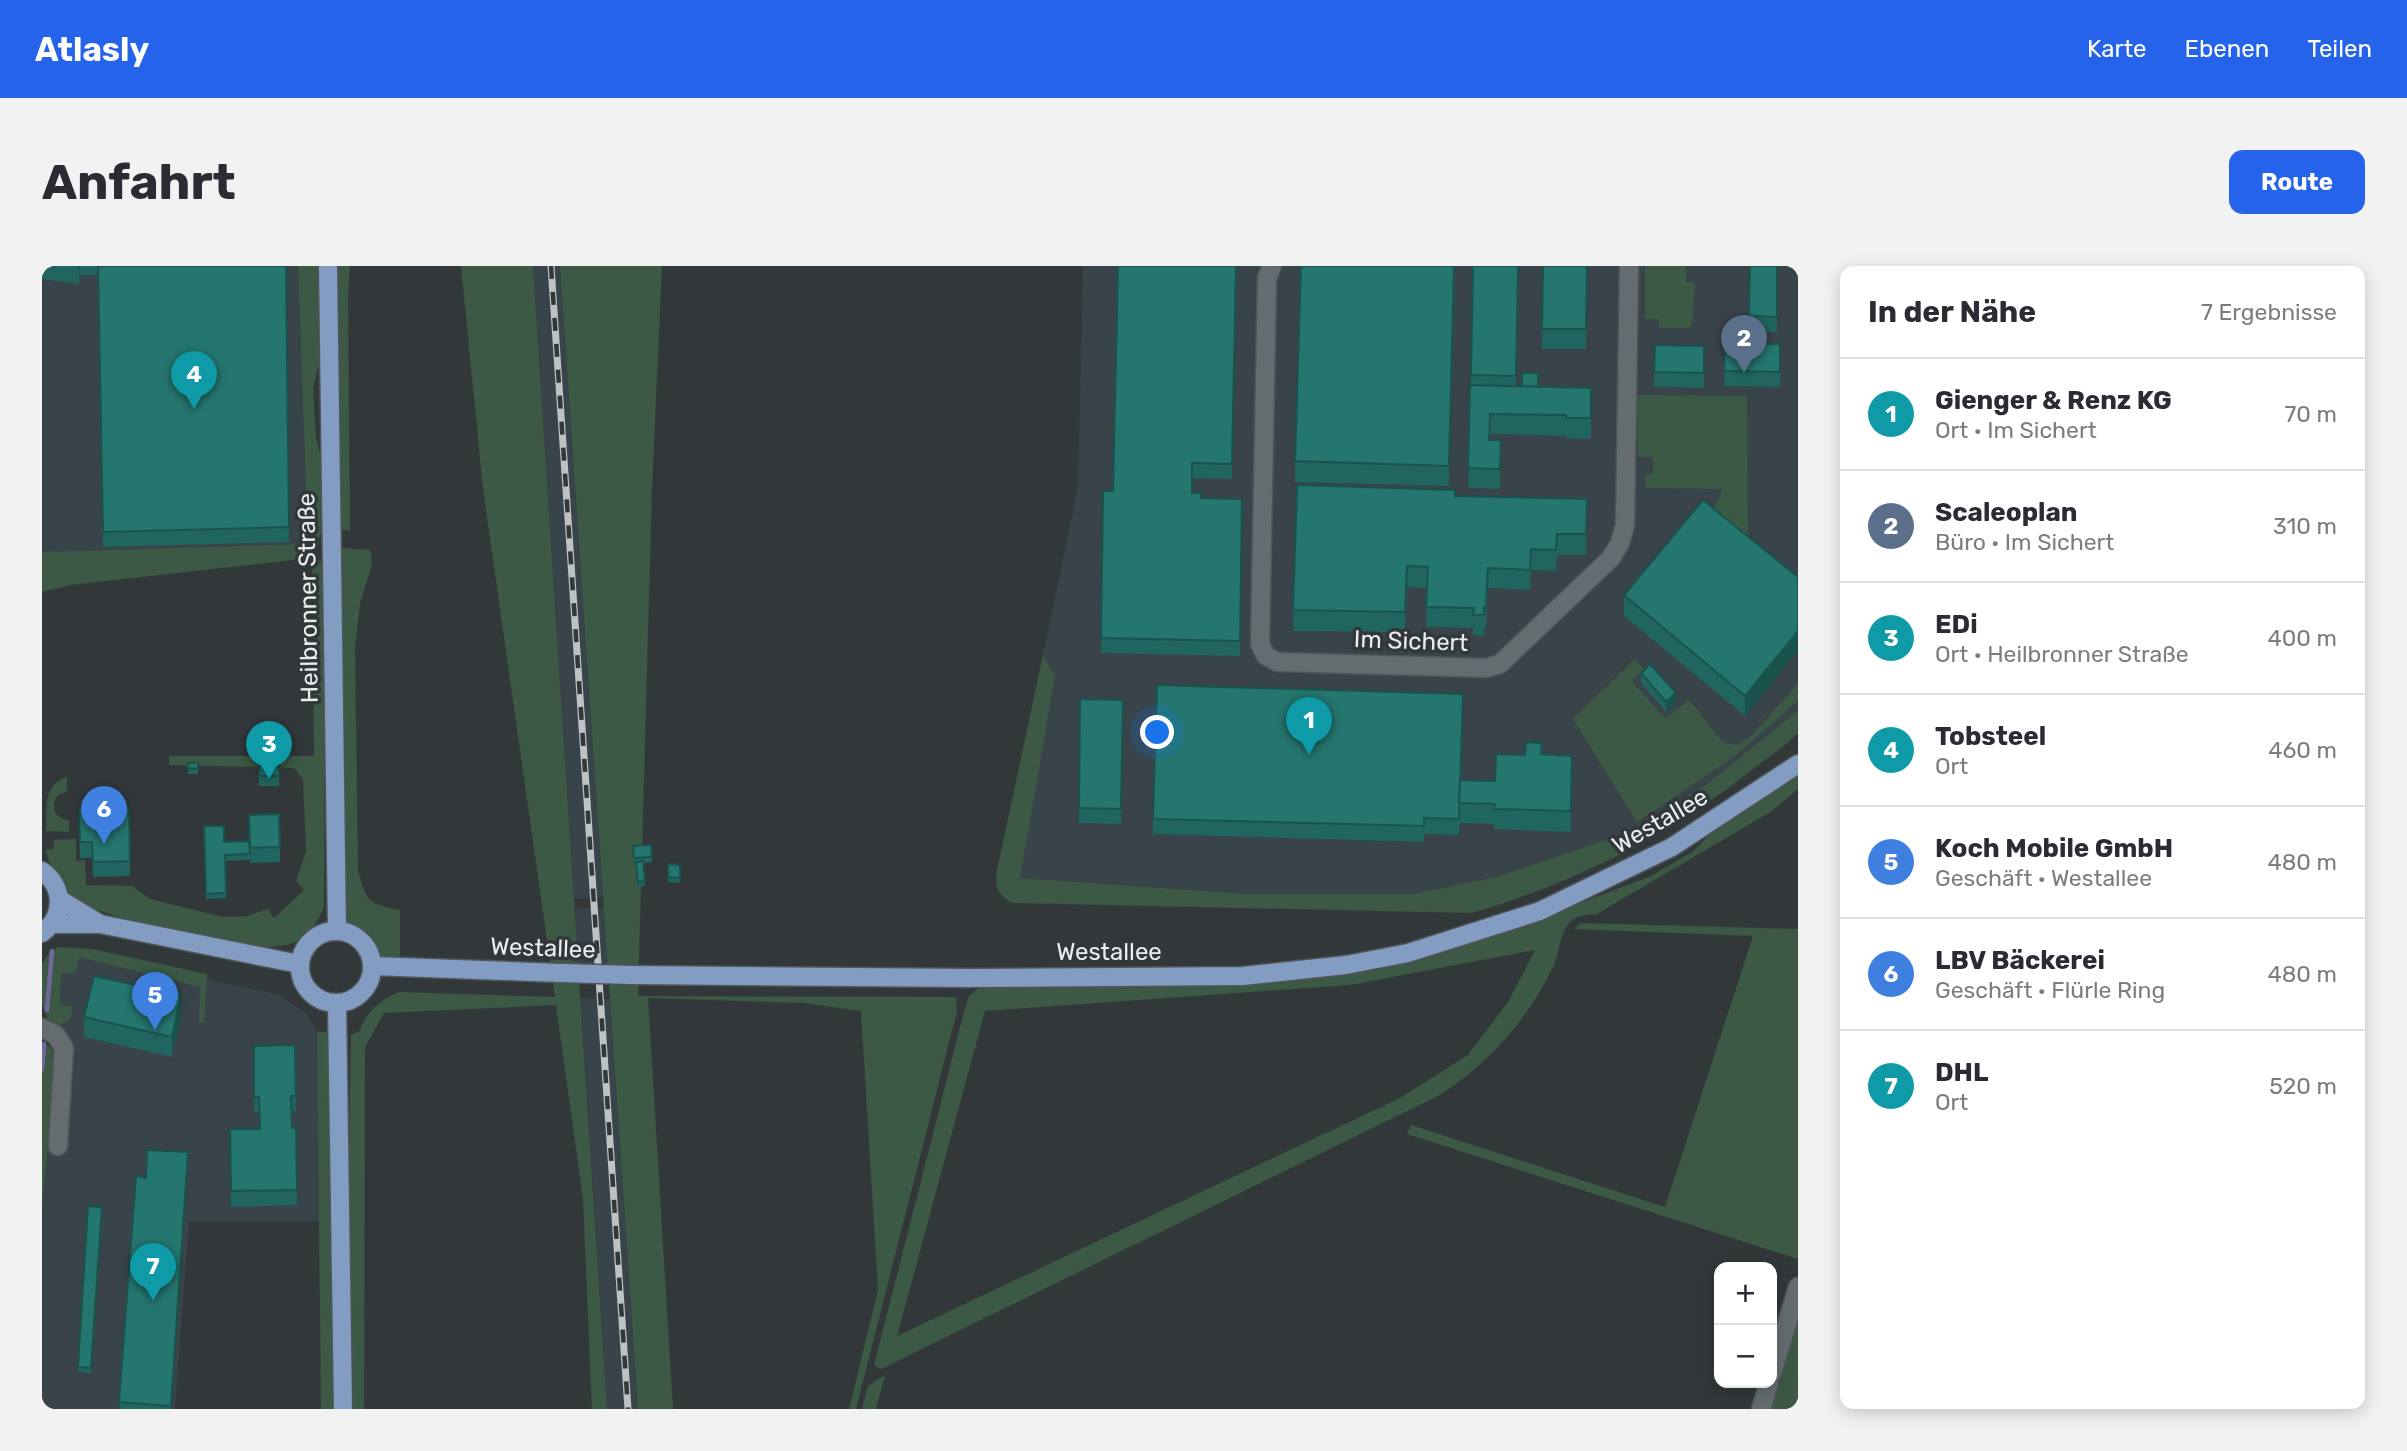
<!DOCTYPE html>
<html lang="de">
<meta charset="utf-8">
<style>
body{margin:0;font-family:Rubik,sans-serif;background:#f2f2f3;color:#2b2b33}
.controls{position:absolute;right:21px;bottom:21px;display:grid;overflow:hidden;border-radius:14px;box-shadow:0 4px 18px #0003}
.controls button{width:63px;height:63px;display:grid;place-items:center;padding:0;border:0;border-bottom:2px solid #e1e1e2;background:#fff;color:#2b2b33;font:35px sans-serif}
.you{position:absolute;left:1116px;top:467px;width:24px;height:24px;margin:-18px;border:5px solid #fff;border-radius:50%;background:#1a73e8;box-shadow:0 0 0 10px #1a73e833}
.badge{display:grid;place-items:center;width:46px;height:46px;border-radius:50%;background:#2563eb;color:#fff;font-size:23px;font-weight:700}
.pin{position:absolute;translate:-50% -58px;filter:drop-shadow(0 2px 4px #0008)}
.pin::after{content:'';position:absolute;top:37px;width:24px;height:21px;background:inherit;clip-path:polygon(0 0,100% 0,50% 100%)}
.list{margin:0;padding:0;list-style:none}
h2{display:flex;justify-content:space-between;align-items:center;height:91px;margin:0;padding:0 28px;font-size:30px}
h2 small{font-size:23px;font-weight:400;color:#7c7c81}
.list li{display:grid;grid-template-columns:46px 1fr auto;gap:21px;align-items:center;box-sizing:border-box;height:112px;padding:0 28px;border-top:2px solid #e1e1e2}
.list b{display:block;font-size:26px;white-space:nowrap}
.list p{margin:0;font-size:23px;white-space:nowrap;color:#7c7c81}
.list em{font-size:23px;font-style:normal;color:#7c7c81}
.map{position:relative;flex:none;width:1756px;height:1143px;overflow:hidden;border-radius:14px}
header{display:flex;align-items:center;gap:42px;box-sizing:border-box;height:98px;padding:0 35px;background:#2563eb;color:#fff}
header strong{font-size:33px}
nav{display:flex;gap:38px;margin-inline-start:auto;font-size:24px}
.intro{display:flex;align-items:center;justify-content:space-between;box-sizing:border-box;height:168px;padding:0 42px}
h1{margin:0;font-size:49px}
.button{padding:18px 32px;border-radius:14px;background:#2563eb;color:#fff;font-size:24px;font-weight:700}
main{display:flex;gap:42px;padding:0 42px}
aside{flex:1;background:#fff;border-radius:14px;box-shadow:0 4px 18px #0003}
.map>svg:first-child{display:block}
.built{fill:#384449}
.green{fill:#3b5944;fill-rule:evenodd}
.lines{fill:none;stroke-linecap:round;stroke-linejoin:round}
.stream{stroke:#716899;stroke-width:4.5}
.minor-casing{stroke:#505558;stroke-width:21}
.major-casing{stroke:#505558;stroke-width:21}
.minor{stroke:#656c6f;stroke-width:18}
.major{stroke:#829dc1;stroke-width:18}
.rail-casing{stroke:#bec2c4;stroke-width:7}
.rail{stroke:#32383a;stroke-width:4.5;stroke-dasharray:13;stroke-linecap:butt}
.major-bridge-casing{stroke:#505558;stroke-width:21;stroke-linecap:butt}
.major-bridge{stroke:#829dc1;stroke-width:18}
.wall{fill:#20655f}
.shaded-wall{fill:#1a534e}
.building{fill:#25766f;stroke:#1a534e;stroke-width:2}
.labels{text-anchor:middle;stroke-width:7;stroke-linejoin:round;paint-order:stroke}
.street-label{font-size:24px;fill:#ebeef0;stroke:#32383a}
</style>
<header>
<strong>Atlasly</strong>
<nav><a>Karte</a><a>Ebenen</a><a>Teilen</a></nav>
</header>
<div class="intro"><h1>Anfahrt</h1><a class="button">Route</a></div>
<main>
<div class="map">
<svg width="1756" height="1143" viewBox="0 0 1756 1143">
<rect width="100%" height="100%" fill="#32383a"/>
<g class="built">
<polygon points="0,0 256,0 266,278 0,287"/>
<polygon points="491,0 518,0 561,631 532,633"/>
<polygon points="1041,0 1756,0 1756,444 1664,519 1581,568 1454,611 1371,628 1205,628 977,612 1013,410 1001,389 1036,222"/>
<polygon points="562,641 566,700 536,698 533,643"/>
<polygon points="16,681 237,729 265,748 275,766 277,955 147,956 133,1143 0,1143 0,890"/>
<polygon points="539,732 568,733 596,1143 565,1143"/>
</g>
<g class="green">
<path d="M256,0h23v89l-8,33 3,50 7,27 1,62 -5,11 -11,6 4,13 8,3 5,10 -1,336c-13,35 -31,42 -66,41l-138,-29 -41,-15 -12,-9 -6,-17 -10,-11 -6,-16 9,-1v-9l22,-1v22l9,-1 1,25 46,1 18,13 73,18 24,-1 21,-7 6,9 30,-28 -8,-9 10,-30 -3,-72 -9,-11 -125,-3v-9h145l-2,-198 -241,27 -29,7v-40l266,-8z"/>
<polygon points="293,0 308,0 306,32 308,265 297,263"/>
<path d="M419,0h72l74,1143h-15l-9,-210 -27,-194 -172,8 -19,34 -1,362h-14l-3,-166 4,-208 9,-4c4,-17 22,-33 39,-39l156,5 -72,-508z"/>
<polygon points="518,0 620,0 610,222 596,730 914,731 915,745 814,1143 807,1143 836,1024 819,745 762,737 606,732 631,1143 596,1143"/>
<polygon points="1603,0 1644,0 1644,16 1653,17 1650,59 1647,62 1617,62 1617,53 1603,53"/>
<polygon points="1595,129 1705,130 1706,274 1671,244 1681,223 1604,222 1603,209 1611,207 1611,191 1596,191"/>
<path d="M289,281l39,3 2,14 -12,39 -5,46 3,221c8,31 10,34 42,40v58l-27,-2c-5,-21 -15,-31 -36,-36z"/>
<path d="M1001,389l12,21 -35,202 227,16h166l83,-17 127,-43 83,-49 92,-75v23c-14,14 -31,25 -46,37 -84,66 -178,113 -280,143l-460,-10c-13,-8 -16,-13 -16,-28z"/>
<polygon points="1593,393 1602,403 1590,415 1623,452 1647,434 1682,477 1695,479 1708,471 1756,418 1756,435 1693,490 1595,556 1531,453"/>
<path d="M1756,509v14l-26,22 -177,104c-8,-1 -19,1 -25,7 -11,12 -10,31 -17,45 -27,55 -63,95 -113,128l-559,274 -7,-4 90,-353 5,-16 13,-11 205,1 55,-2 164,-25 88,-23 157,-60 41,-24 17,-17zM1493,684l-27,52 -40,53 -68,43 -503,238 88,-325 365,-26z"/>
<path d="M25,511v14l-10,5c-7,13 -2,22 12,24v12l-23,-1c1,-23 -4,-45 21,-54z"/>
<polygon points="1539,657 1756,663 1756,993 1365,868 1369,859 1623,941 1711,670 1532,663"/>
<polygon points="16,681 50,683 165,708 162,756 157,757 158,721 38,691 33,706 19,708 18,739 31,740 28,753 18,759 6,753 0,739 0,698 7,687"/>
<polygon points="275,766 285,766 292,959 294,1143 279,1143"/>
<polygon points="0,777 7,780 14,793 0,939"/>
<polygon points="1756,1044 1756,1143 1726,1143"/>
<polygon points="843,1109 834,1143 820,1143 826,1120"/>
</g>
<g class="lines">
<g class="stream">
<polyline points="5,744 10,685"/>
<polyline points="0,803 2,778"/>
</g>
<defs>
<g id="minor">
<polyline points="1230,0 1225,12 1218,378 1224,390 1236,396 1444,402 1458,398 1569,292 1578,277 1583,259 1587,0"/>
<polyline points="0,762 14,769 22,782 16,880"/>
<polyline points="1730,1107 1756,1021"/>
<polyline points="1719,1143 1727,1117"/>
</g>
<g id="major">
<polyline points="286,0 295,664"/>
<path d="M0,605c23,16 22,46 0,62"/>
<polyline points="17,633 58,658"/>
<polyline points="10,658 58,658 257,698"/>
<circle cx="294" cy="701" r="36"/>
<polyline points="331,700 518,707"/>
<polyline points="590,709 928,712 1201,710 1304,699 1366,687 1498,645 1630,581 1756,498"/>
<polyline points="295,738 301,1143"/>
</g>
</defs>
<use href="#minor" class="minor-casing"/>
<use href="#major" class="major-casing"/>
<use href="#minor" class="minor"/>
<use href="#major" class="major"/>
<defs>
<polyline id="rail" points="509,0 586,1143"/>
</defs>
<use href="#rail" class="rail-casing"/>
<use href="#rail" class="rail"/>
<defs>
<polyline id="major-bridge" points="518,707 590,709"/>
</defs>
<use href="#major-bridge" class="major-bridge-casing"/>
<use href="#major-bridge" class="major-bridge"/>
</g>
<g class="wall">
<polygon points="0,0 244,0 247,276 61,281 56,9 38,9 37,18 0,13"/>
<polygon points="1194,0 1190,213 1150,212 1150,227 1159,232 1200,233 1198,390 1059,387 1061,225 1071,225"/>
<polygon points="1431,0 1476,0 1474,120 1549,122 1549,173 1524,172 1524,170 1448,168 1448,174 1459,174 1458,223 1426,222 1429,119"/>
<polygon points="1501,0 1545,0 1544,83 1500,83"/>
<polygon points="1708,0 1735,0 1735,66 1707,66"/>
<polygon points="1413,16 1407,220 1253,216 1253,195"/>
<polygon points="1683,77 1738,78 1738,121 1682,120"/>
<polygon points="1613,79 1662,80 1662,122 1612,121"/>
<polygon points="1413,230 1545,253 1544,289 1515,289 1514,305 1489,304 1488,324 1446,322 1444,362 1442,362 1442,370 1431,369 1431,362 1384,361 1385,322 1365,321 1363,366 1251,365 1251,344"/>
<polygon points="1756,311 1703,450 1582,350 1582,329"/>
<polygon points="1599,407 1634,437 1624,446 1599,417"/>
<polygon points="1038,433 1081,434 1079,558 1037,557"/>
<polygon points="1500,488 1530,510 1529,566 1452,563 1452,558 1418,557 1417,569 1382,568 1382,576 1111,568 1111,553 1419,514 1453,515 1483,489"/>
<rect x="217" y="495" width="20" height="25"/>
<rect x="146" y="497" width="10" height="11"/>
<polygon points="87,542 88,610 51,611 50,592 38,592 37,543"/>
<polygon points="207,549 238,581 238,596 208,597 208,591 208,594 183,595 184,632 164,633 162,560 182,576 207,575"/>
<polygon points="591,580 610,591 610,596 601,597 603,620 596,621 594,597 592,598"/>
<polygon points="626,598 638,599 638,617 626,616"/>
<polygon points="139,750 130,791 42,771 42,751"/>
<polygon points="253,779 254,845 249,845 250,862 254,862 255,939 189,941 188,863 217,863 217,846 212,846 212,780"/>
<polygon points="146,902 129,1143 77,1143 104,912"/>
<polygon points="46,940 60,941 49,1107 36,1106"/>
</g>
<g class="shaded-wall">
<polygon points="37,0 38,0 37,18"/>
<polygon points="1412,0 1413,16 1407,220 1407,200"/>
<polygon points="1365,300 1365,321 1363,366 1363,346"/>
<polygon points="1756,365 1756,385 1703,450 1703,430"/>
<polygon points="1634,427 1634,437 1624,446 1624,436"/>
<polygon points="139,729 139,750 130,791 130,771"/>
<polygon points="146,886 146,902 129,1143"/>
</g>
<g class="building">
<polygon points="56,0 244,0 247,261 61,266"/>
<polygon points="1076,0 1194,0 1190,198 1150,197 1150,227 1159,227 1159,232 1200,233 1198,375 1059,372 1061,225 1071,225"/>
<polygon points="1259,0 1412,0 1407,200 1253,195"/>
<polygon points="1431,0 1476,0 1474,110 1429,109"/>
<polygon points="1501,0 1545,0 1544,63 1500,63"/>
<polygon points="1708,0 1735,0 1735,51 1707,50"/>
<polygon points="1683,77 1738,78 1738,106 1682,105"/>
<polygon points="1613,79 1662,80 1662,107 1612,106"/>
<rect x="1480" y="107" width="16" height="14"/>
<polygon points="1428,119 1549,122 1549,152 1524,152 1524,149 1448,148 1447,174 1459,174 1458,203 1426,202"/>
<polygon points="1255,219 1413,224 1413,230 1545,233 1544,268 1515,268 1514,284 1489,283 1488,304 1446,302 1444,342 1442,341 1442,349 1431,349 1432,342 1384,341 1386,301 1365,300 1363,346 1251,344"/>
<polygon points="1661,234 1756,311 1756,365 1703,430 1582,329"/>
<polygon points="1608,398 1634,427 1624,436 1599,407"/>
<polygon points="1115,419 1421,428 1417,553 1382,552 1382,560 1111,553"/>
<polygon points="1038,433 1081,434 1079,543 1037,542"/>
<polygon points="1484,476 1500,477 1499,488 1530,490 1529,545 1452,543 1453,538 1417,537 1418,514 1453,515 1454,488 1483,489"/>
<rect x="217" y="495" width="20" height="15"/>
<polygon points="146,497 156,497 156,503 146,502"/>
<polygon points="87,542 88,595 51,596 50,576 38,576 37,543"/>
<polygon points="237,548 238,581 208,582 207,549"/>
<polygon points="162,560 182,560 182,576 207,575 208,588 183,589 184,627 164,628"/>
<polygon points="609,579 610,591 592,592 591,580"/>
<polygon points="601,595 603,615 596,616 594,596"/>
<polygon points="626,598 638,599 638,612 626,611"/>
<polygon points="52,710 139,729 130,771 42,751"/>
<polygon points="253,779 254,830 249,830 250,862 254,862 255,924 189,925 188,863 218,863 217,831 212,831 212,780"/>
<polygon points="105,884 146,886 129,1140 77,1136 94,910 104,912"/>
<polygon points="46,940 60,941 49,1102 36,1101"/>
</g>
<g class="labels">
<g class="street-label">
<text transform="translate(266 332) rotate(-91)" y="8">Heilbronner Straße</text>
<text transform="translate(1369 375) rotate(2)" y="8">Im Sichert</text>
<text transform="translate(1618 555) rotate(-30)" y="8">Westallee</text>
<text transform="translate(501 682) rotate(2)" y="8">Westallee</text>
<text x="1067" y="694">Westallee</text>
</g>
</g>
</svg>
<div class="controls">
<button>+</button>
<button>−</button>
</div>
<div class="you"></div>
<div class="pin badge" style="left:1267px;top:489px;background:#0f9aa8">1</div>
<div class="pin badge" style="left:1702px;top:107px;background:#5c6f8a">2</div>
<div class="pin badge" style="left:227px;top:513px;background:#0f9aa8">3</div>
<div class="pin badge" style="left:152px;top:143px;background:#0f9aa8">4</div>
<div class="pin badge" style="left:113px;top:764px;background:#3f7fe0">5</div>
<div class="pin badge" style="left:62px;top:578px;background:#3f7fe0">6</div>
<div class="pin badge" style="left:111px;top:1035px;background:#0f9aa8">7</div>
</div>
<aside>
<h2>In der Nähe<small>7 Ergebnisse</small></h2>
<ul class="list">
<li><span class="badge" style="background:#0f9aa8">1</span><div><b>Gienger &amp; Renz KG</b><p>Ort · Im Sichert</p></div><em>70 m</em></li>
<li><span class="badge" style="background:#5c6f8a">2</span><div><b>Scaleoplan</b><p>Büro · Im Sichert</p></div><em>310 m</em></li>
<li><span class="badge" style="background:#0f9aa8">3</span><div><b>EDi</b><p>Ort · Heilbronner Straße</p></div><em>400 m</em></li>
<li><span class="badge" style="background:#0f9aa8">4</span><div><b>Tobsteel</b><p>Ort</p></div><em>460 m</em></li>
<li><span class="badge" style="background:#3f7fe0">5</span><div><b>Koch Mobile GmbH</b><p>Geschäft · Westallee</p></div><em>480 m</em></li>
<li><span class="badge" style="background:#3f7fe0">6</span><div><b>LBV Bäckerei</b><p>Geschäft · Flürle Ring</p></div><em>480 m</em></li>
<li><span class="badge" style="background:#0f9aa8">7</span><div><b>DHL</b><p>Ort</p></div><em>520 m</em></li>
</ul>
</aside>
</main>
